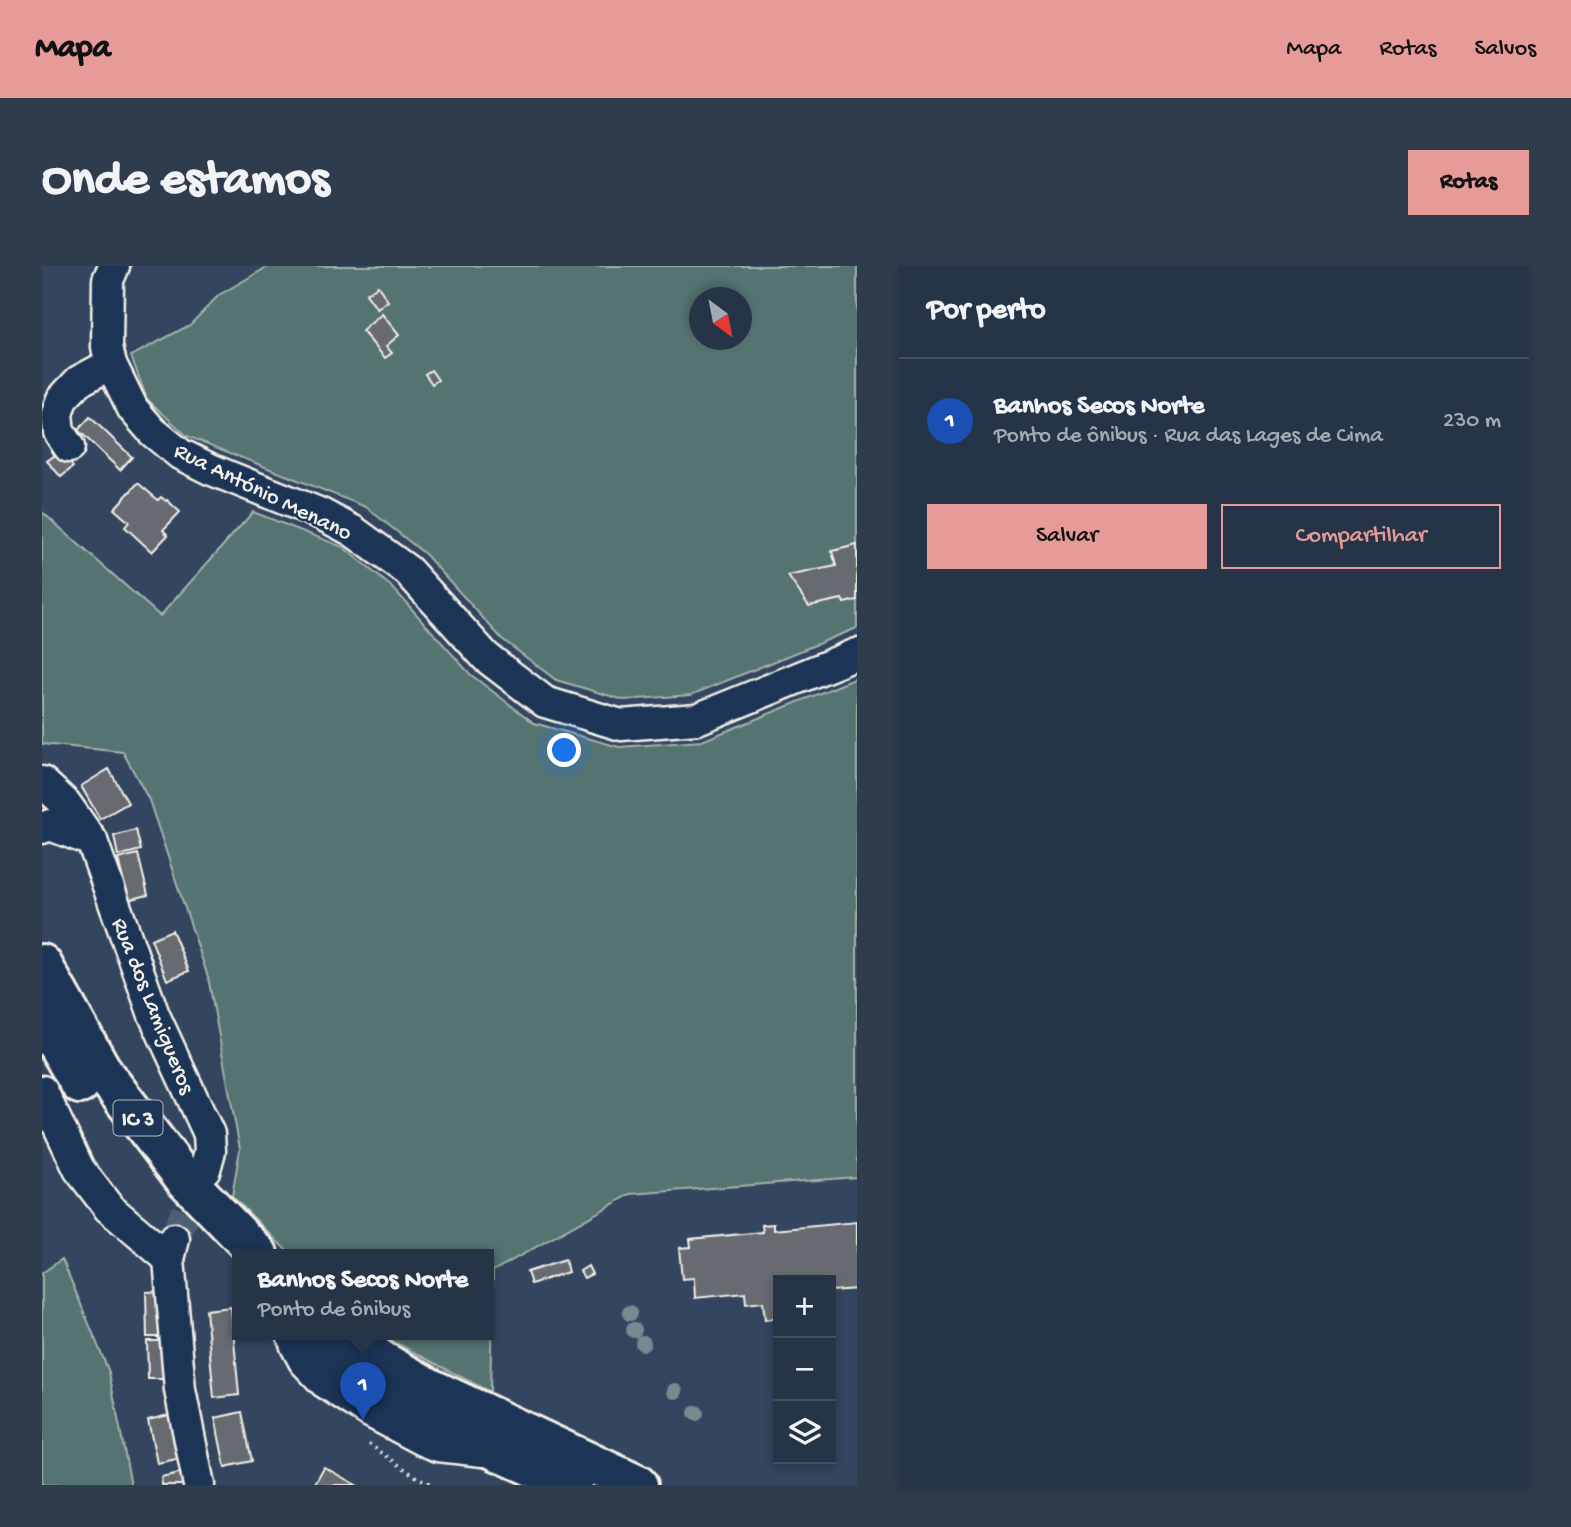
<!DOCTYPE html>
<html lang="pt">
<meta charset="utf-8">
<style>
body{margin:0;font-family:"Gochi Hand",sans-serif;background:#2e3c4e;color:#f1f3f6}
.controls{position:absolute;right:21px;bottom:21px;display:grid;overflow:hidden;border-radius:0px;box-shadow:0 4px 10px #0003}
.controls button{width:63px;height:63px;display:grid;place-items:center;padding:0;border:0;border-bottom:2px solid #424f60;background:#263447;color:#f1f3f6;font:35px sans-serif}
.compass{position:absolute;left:647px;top:21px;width:63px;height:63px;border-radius:50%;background:#263447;box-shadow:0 4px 10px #0003;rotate:148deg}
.you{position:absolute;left:523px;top:485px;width:24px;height:24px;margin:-18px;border:5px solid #fff;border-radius:50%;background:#1a73e8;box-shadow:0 0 0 10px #1a73e833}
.badge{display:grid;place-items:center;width:46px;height:46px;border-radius:50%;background:#e69b98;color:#fff;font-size:23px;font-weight:700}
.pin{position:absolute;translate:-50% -58px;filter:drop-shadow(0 2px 4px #0008)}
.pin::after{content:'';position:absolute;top:37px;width:24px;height:21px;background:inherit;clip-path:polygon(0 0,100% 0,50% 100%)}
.popup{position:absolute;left:190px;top:983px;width:262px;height:91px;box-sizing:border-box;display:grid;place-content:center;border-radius:0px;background:#263447;filter:drop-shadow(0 2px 5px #0005);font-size:23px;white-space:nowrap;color:#a4aab4}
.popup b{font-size:26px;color:#f1f3f6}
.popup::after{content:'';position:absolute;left:50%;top:100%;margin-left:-14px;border:14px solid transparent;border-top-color:#263447}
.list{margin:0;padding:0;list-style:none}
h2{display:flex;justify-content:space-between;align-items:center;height:91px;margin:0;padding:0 28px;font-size:30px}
h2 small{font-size:23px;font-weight:400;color:#a4aab4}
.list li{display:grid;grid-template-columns:46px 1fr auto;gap:21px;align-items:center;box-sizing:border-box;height:126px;padding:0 28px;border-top:2px solid #424f60}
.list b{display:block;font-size:26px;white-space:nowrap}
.list p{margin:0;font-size:23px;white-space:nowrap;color:#a4aab4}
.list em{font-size:23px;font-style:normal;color:#a4aab4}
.actions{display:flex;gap:14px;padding:21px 28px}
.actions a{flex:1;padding:16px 0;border:2px solid #e69b98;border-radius:0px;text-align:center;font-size:24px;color:#e69b98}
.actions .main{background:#e69b98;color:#111}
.icon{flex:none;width:38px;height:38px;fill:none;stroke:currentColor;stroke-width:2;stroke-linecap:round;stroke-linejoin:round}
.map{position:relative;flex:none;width:815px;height:1219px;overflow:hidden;border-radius:0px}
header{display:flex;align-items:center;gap:42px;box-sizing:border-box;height:98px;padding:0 35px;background:#e69b98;color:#111}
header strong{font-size:33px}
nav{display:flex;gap:38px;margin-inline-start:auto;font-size:24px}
.intro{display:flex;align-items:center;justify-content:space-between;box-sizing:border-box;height:168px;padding:0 42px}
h1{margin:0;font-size:49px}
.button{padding:18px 32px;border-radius:0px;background:#e69b98;color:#111;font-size:24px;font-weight:700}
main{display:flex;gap:42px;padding:0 42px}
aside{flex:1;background:#263447;border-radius:0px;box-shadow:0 4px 10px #0003}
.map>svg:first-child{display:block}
.green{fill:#557371;stroke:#a4b2ac;stroke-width:2;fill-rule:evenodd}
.building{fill:#676a71;stroke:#f4f1e8;stroke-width:2}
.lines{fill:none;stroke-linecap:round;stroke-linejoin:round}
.minor-tunnel{stroke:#505f74;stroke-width:30;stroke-dasharray:30 15;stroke-linecap:butt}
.minor-casing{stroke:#f4f1e8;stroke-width:35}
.highway-casing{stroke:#f4f1e8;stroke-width:44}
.path{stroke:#f4f1e8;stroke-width:3.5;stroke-dasharray:2 5;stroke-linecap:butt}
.minor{stroke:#1d3557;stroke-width:30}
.highway{stroke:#1d3557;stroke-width:38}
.tree{fill:#7a8890}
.labels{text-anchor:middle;stroke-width:5;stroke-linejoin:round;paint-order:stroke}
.shield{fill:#1d3557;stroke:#b4b9bc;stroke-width:2}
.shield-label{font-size:21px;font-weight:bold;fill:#f4f1e8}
.street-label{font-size:23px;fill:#f4f1e8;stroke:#1d3557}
</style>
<header>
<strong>Mapa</strong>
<nav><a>Mapa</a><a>Rotas</a><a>Salvos</a></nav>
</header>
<div class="intro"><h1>Onde estamos</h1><a class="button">Rotas</a></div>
<main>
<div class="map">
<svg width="815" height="1219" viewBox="0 0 815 1219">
<rect width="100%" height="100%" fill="#33455f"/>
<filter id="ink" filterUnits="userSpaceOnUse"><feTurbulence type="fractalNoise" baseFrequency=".0143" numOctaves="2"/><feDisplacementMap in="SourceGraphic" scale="14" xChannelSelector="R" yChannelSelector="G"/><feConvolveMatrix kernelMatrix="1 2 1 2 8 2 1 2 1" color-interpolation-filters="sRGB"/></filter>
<g filter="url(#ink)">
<g class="green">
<path d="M227,0h588v362l-166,67 -67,5 -68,-20 -54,-41 -77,-85 -59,-47 -179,-71 -40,-37 -16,-43 59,-31 29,-30zM657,32h42v42h-42z"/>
<polygon points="211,246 301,281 351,322 428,408 492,457 577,481 660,475 815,412 815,911 589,928 451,1005 448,1126 352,1076 341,1068 447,1068 447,988 248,988 190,930 198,883 166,711 107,534 81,486 0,478 0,246 118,350"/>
<polygon points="20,993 67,1106 89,1219 0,1219 0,1007"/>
</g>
<g class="building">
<polygon points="336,20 346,35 335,43 324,28"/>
<polygon points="340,48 357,69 344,80 350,87 343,92 320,65"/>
<polygon points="389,104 396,114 390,118 383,108"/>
<polygon points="48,151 90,191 78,204 36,164"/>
<polygon points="19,185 31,201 19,211 5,195"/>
<polygon points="96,217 116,234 119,231 124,235 125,234 138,246 121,264 126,269 110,286 83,261 87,256 72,243"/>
<polygon points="815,279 815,334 802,337 800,333 767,340 746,310 794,300 790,285"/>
<polygon points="67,503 86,537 58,553 39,520"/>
<polygon points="94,564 99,584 76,590 72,570"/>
<polygon points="96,588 106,629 86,634 76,593"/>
<polygon points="130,664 147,705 125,714 109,673"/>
<polygon points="815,956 815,1023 789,1025 789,1014 736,1014 736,1052 723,1054 721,1036 704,1038 703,1027 653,1032 652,1012 640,1013 637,982 649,981 648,973 721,966 720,959 732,958 732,964"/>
<polygon points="523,994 526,1006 489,1018 485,1006"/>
<polygon points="546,1000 550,1008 542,1012 538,1005"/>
<polygon points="125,1025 125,1071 105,1071 104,1026"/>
<polygon points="189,1041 197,1129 172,1132 164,1044"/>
<polygon points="105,1075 125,1075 126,1113 106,1113"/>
<polygon points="200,1146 210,1195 183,1201 173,1152"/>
<polygon points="131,1148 140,1192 115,1197 106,1154"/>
<polygon points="282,1201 314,1219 272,1219"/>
<polygon points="142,1206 145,1219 120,1219 119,1211"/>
</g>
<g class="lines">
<polyline class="minor-tunnel" points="132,973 161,907"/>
<defs>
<g id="minor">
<polyline points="72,0 66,14 65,81 69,98 91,143 111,166 138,188 168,203 279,248 311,265 366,305 444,391 503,436 579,459 655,453 815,388"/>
<polyline points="27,181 17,166 15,148 20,133 37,115 69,98"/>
<polyline points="0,516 24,538 50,575 112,749 167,868 168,885 163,903"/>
<polyline points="0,562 8,559 50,575"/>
<polyline points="0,825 37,903 67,942 127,993"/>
<polyline points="132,973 127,993 138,1124 157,1219"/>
<polyline points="250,1068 254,1080 262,1095 282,1116 328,1146 381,1174 396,1180 441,1185"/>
</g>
<g id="highway">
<polyline points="0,698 62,808 142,912 216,988"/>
<polyline points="0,753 38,818"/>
<path d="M260,1068c22,19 44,37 68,52 64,39 134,67 202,99"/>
<polyline points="302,1068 340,1095 390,1123 596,1219"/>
</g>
</defs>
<use href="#minor" class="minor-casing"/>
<use href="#highway" class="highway-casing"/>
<polyline class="path" points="327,1178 373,1210 391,1219"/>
<use href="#minor" class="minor"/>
<use href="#highway" class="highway"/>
</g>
<g class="tree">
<circle cx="588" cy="1047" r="8"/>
<circle cx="592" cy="1064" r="8"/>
<circle cx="601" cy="1077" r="8"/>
<circle cx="633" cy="1125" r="8"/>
<circle cx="654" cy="1147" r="8"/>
</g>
</g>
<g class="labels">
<rect class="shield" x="71.5" y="834.5" width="49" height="35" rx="5"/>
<g class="shield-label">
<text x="96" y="859">IC 3</text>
</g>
<g class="street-label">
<text transform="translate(222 224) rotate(26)" y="8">Rua António Menano</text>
<text transform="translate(113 739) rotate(68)" y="8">Rua dos Lamigueros</text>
</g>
</g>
</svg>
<div class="controls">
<button>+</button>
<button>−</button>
<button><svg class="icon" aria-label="layers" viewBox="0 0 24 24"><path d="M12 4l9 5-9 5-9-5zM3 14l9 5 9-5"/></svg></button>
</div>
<svg class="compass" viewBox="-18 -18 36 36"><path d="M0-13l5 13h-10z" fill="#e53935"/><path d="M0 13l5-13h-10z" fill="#a4aab4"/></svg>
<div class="you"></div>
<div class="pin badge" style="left:321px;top:1154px;background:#1a4fb4">1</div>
<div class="popup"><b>Banhos Secos Norte</b>Ponto de ônibus</div>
</div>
<aside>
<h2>Por perto<small></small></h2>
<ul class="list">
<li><span class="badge" style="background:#1a4fb4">1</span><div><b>Banhos Secos Norte</b><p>Ponto de ônibus · Rua das Lages de Cima</p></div><em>230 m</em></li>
</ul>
<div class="actions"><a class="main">Salvar</a><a>Compartilhar</a></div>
</aside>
</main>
